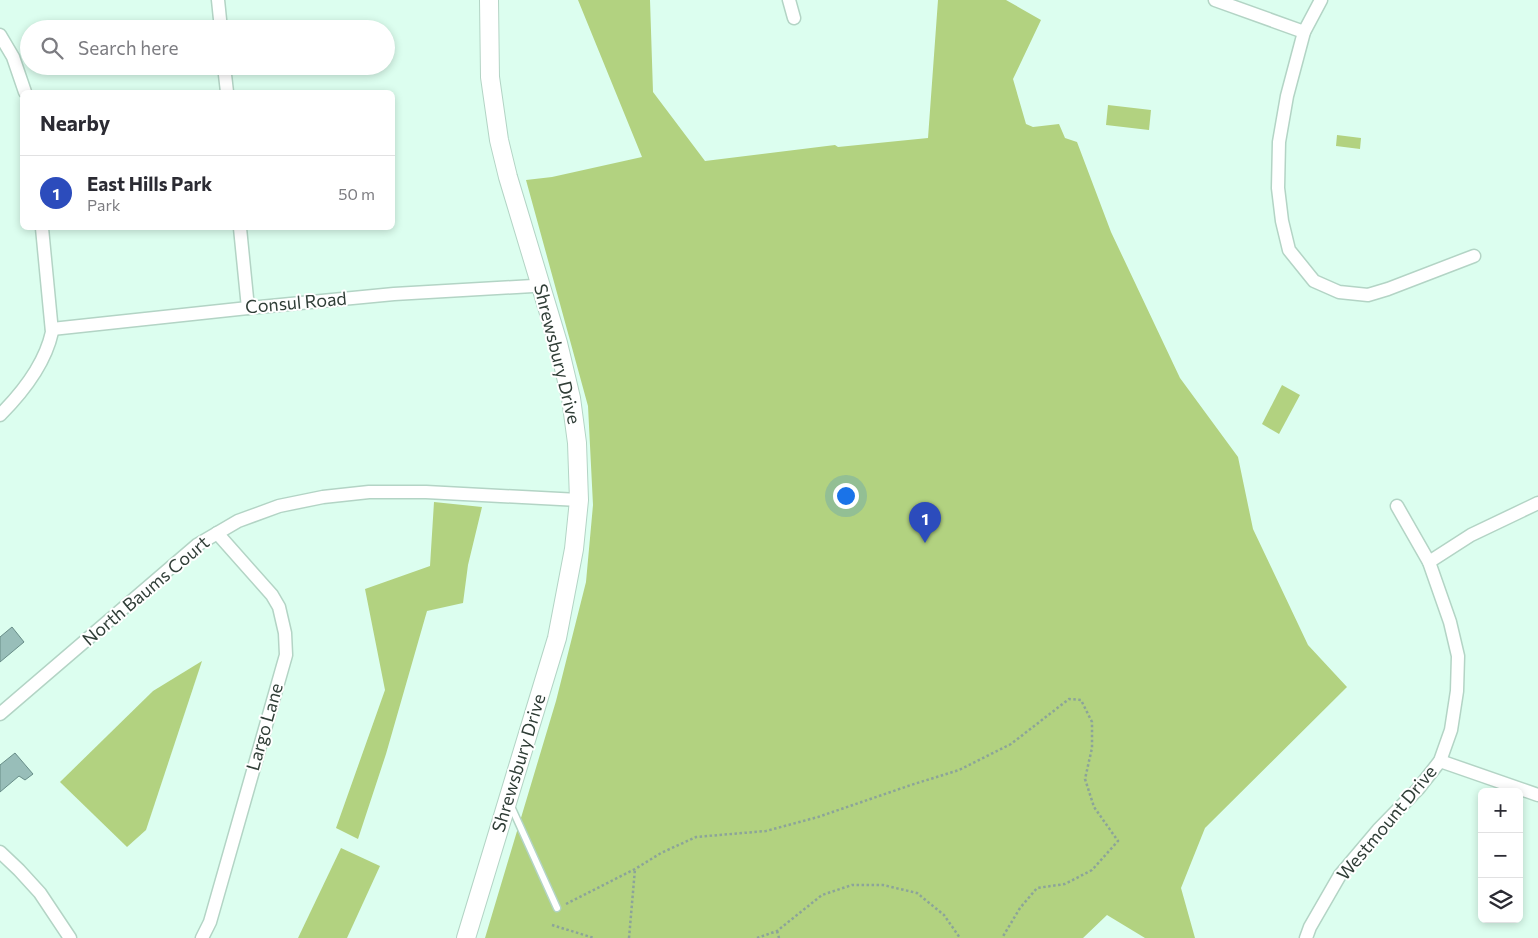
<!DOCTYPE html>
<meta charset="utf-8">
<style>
body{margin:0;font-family:Commissioner,sans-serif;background:#f2f2f3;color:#2b2b33}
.controls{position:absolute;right:15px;bottom:15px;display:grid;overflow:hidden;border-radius:8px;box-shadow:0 2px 8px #0003}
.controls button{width:45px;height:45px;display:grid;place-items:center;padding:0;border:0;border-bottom:1px solid #e1e1e2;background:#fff;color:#2b2b33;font:25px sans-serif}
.you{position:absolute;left:845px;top:495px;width:18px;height:18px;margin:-12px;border:4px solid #fff;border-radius:50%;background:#1a73e8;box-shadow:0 0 0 8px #1a73e833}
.badge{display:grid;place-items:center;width:32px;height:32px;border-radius:50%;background:#2c4cbc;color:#fff;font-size:16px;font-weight:700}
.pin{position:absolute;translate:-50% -41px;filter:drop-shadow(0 1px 2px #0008)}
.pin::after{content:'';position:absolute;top:26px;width:18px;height:15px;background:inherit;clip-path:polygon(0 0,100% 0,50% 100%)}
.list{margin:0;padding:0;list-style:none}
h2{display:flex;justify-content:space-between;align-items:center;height:65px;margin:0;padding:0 20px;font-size:21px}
h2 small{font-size:16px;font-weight:400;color:#7c7c81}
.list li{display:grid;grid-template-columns:32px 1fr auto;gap:15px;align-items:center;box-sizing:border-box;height:75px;padding:0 20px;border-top:1px solid #e1e1e2}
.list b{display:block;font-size:19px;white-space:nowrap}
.list p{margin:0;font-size:16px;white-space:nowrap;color:#7c7c81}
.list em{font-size:16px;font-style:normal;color:#7c7c81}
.icon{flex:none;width:28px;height:28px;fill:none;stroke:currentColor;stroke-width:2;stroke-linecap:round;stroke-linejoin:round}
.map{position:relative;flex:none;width:1538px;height:938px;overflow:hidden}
.search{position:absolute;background:#fff;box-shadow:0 2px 8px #0003;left:20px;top:20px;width:375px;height:55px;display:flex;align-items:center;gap:12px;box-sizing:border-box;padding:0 18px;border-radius:28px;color:#7c7c81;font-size:19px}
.panel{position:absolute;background:#fff;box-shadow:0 2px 8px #0003;left:20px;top:90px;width:375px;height:140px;border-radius:8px}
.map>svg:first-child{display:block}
.green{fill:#b2d280}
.building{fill:#98beb9;stroke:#688d88}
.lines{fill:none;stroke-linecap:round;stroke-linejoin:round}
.service-casing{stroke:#b3d4c5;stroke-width:9}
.minor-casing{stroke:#b3d4c5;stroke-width:15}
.secondary-casing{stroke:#b3d4c5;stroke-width:20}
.path{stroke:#8ca499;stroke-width:2.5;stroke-dasharray:2.5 2.5;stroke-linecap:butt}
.service{stroke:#fff;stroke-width:6}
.minor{stroke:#fff;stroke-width:12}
.secondary{stroke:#fff;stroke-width:18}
.labels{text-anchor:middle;stroke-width:4;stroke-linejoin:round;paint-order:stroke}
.street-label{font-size:18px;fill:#303e37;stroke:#fff}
</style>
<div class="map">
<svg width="1538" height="938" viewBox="0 0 1538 938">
<rect width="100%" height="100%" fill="#dcfeef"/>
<g class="green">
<polygon points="578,0 650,0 653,92 705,161 835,145 838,147 928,138 938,0 1006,0 1041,20 1013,79 1026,124 1033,127 1059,124 1065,138 1077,142 1111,232 1180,378 1238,457 1253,529 1308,645 1347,687 1205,828 1181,888 1195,938 1145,938 1107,915 1083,938 485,938 556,701 586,582 593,505 588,406 526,180 552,177 642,157"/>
<polygon points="1108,105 1151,110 1149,130 1106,125"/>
<polygon points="1337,135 1361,138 1360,149 1336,146"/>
<polygon points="1282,385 1300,395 1279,434 1262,424"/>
<polygon points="434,502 482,507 468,565 463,603 427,611 386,754 358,839 336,828 385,690 365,589 430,566"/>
<polygon points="202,661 146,830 127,847 60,782 153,691"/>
<polygon points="341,848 380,866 347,938 298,938"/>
</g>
<g class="building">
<polygon points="12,627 24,642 0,662 0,637"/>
<polygon points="15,753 33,774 25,780 19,776 0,792 0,765"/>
</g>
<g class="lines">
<defs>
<polyline id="service" points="510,804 557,908"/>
<g id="minor">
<polyline points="218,0 221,29"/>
<polyline points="789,0 794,18"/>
<polyline points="1215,0 1304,32"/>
<polyline points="1321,0 1304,32 1287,96 1279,142 1278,188 1282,221 1289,250 1314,281 1339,292 1368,295 1388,289 1474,256"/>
<polyline points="0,35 13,57 25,92"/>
<polyline points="224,66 227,92"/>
<polyline points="240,228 248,308"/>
<polyline points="52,329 248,308 394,294 533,286 541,286"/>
<path d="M0,415c23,-23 45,-51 52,-83l-10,-104"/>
<polyline points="1429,562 1471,535 1538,503"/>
<polyline points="0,714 197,545 238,521 279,506 323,497 369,492 426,492 579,500"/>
<polyline points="1440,761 1538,795"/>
<polyline points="0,852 19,870 40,893 70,938"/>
<polyline points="202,938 210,922 286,655 285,633 279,607 272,595 217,533"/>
<polyline points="1306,938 1310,927 1340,875 1378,830 1418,789 1440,761 1451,730 1457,691 1458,656 1450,622 1429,562 1397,506"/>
</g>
<polyline id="secondary" points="466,938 557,638 574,549 579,500 577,443 571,398 558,343 508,177 499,140 490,77 489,0"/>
</defs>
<use href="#service" class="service-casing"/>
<use href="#minor" class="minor-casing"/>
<use href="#secondary" class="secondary-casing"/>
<g class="path">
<polyline points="566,904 635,869 661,853 696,837 766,831 818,817 911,785 959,770 1011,744 1069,699 1081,700 1092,722 1092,748 1085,779 1094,807 1118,841 1092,870 1065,884 1037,888 1020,908 1002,938"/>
<polyline points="552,925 594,938"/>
<polyline points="777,931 779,938"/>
<polyline points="629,938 635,869"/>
<polyline points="757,938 777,931 822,895 852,885 883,885 917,893 944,915 960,938"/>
</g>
<use href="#service" class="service"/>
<use href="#minor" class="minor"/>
<use href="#secondary" class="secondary"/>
</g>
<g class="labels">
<g class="street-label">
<text transform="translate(296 303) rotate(-5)" y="6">Consul Road</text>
<text transform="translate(557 354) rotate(76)" y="6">Shrewsbury Drive</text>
<text transform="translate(146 591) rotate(-40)" y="6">North Baums Court</text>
<text transform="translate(265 727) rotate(-74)" y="6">Largo Lane</text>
<text transform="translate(519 763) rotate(-73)" y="6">Shrewsbury Drive</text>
<text transform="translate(1387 823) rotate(-50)" y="6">Westmount Drive</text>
</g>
</g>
</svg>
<div class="controls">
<button>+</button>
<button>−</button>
<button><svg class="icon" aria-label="layers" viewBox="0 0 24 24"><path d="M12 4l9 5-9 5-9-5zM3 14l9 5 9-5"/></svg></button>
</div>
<div class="you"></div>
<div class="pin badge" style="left:925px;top:543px">1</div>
<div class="search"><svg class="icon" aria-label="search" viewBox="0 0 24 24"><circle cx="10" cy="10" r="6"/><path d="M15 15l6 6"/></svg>Search here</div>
<section class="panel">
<h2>Nearby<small></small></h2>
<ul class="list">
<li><span class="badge">1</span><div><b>East Hills Park</b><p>Park</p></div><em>50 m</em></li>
</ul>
</section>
</div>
